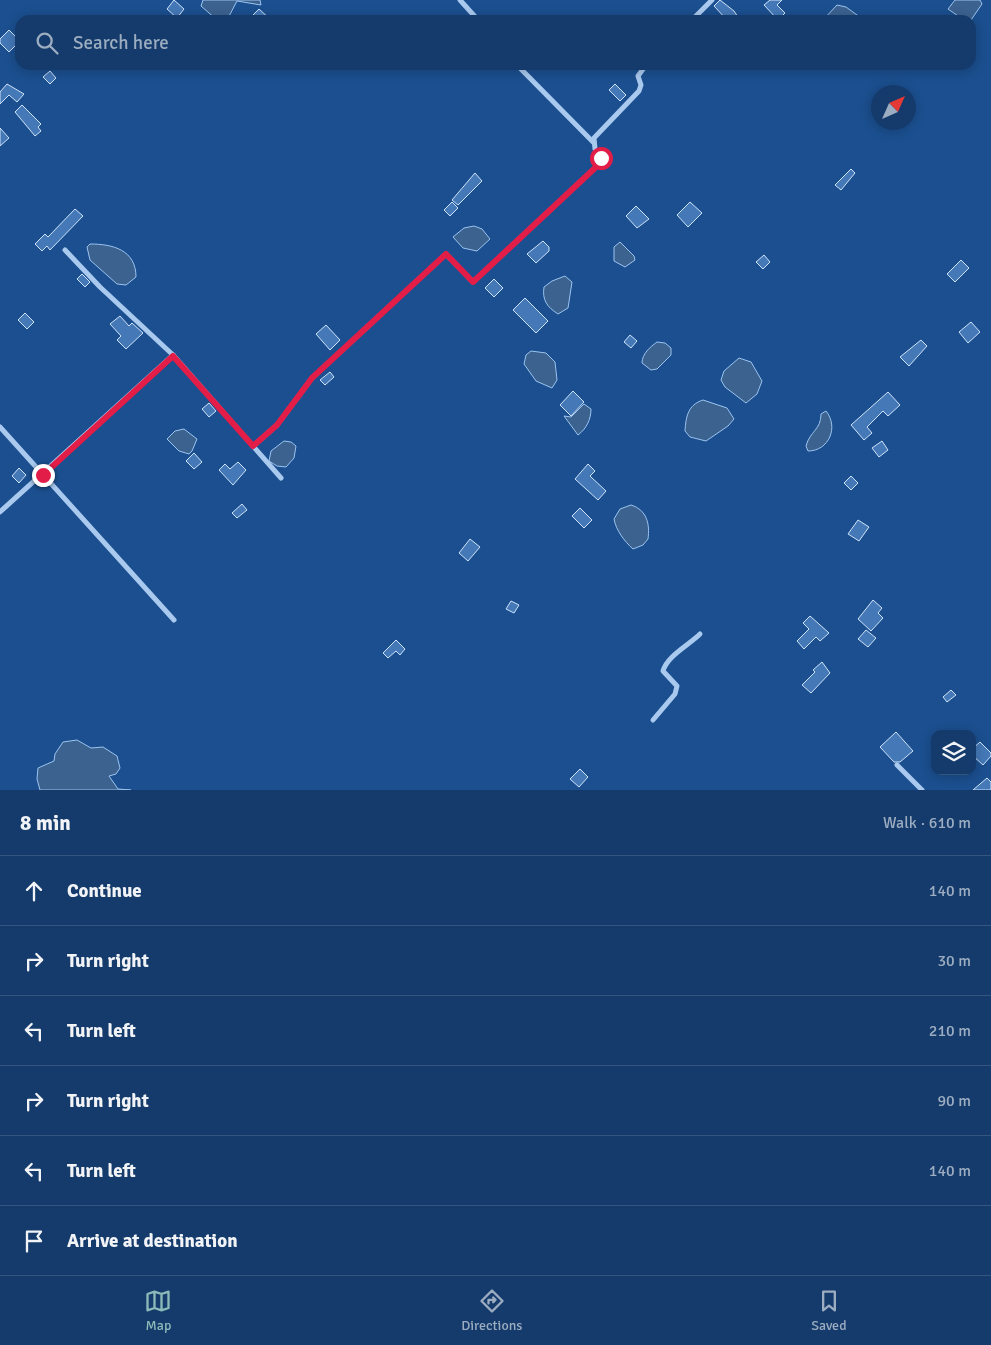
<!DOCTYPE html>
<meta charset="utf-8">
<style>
body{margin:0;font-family:Signika,sans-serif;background:#214673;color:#f1f3f6}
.controls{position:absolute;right:15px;bottom:15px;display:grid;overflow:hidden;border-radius:10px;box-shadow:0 2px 12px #0003}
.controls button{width:45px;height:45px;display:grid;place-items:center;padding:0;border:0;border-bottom:1px solid #33557e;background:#143b6b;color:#f1f3f6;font:25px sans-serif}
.compass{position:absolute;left:871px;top:85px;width:45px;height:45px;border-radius:50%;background:#143b6b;box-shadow:0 2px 12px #0003;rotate:45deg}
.stop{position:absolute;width:15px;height:15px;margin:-11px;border:4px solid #e11d48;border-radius:50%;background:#fff}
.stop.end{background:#e11d48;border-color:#fff;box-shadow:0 1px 5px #0008}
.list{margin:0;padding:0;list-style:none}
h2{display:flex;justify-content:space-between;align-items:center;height:65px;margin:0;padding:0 20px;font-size:21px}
h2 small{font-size:16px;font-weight:400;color:#9dadc1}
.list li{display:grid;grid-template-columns:32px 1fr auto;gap:15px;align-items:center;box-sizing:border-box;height:70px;padding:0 20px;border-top:1px solid #33557e}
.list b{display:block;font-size:19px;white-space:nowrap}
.list em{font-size:16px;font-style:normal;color:#9dadc1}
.icon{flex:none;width:28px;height:28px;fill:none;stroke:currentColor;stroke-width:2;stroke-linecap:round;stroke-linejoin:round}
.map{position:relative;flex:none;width:991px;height:790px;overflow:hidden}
.search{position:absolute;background:#143b6b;box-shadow:0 2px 12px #0003;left:15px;right:15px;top:15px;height:55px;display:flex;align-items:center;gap:12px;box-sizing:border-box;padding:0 18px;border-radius:15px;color:#9dadc1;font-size:19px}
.sheet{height:485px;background:#143b6b}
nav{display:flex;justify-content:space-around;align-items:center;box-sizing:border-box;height:70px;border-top:1px solid #33557e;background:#143b6b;font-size:14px;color:#9dadc1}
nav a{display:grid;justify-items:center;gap:2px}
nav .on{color:#8bbbb9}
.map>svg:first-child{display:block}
.water{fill:#3c6290;stroke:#9cc4f0}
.building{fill:#4478b7;stroke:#cfe3fa}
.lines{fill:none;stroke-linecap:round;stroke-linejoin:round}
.street{stroke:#a9c9ee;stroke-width:5}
.route{stroke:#e11d48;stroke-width:6}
</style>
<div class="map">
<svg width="991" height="790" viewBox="0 0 991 790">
<rect width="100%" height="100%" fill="#1b4f8f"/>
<g class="water">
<polygon points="203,0 260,0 261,5 237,1 227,20 217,20 201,6"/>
<polygon points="955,0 980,0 982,4 971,20 964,20 948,9"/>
<polygon points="837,5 846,7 864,20 823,20"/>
<polygon points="474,226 482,229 490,239 477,251 463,248 453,237 464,228"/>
<polygon points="620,242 634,256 635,260 625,267 614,261 614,247"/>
<path d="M90,244c23,0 46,6 46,33l-10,8 -9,-1 -27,-24 -3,-13z"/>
<path d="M565,276l7,6 -4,26 -10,6c-11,-7 -16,-14 -14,-27l8,-6z"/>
<path d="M657,342l8,1 6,5v7l-14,14 -6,1 -9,-7c0,-9 8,-16 15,-21z"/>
<polygon points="531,351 546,353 555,362 557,380 552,388 536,381 524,364 526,355"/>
<polygon points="739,358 751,362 762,381 757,394 746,403 725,387 721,380 724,371"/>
<path d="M703,400l24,8 7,11 -6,7 -22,15 -16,-4 -5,-6c1,-15 3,-26 18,-31z"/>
<path d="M584,404l7,5c0,11 -5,20 -13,26l-14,-19 7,1z"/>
<path d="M826,411c13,16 3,40 -18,40l-2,-5c4,-15 15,-16 15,-32z"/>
<polygon points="184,429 197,439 192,451 189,454 179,451 167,439 175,431"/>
<polygon points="284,441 291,442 296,446 294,458 286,467 277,466 269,461 271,451"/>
<path d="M631,505c16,5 19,19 17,34l-5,6 -10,4c-9,-8 -17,-19 -19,-30l6,-10z"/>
<polygon points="77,740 91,748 103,747 117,756 120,768 116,774 109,776 118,789 131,790 40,790 37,779 38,768 54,761 55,754 63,742"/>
</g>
<g class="building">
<polygon points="174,0 184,9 177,18 167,9"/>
<polygon points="720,0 734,11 740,20 727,20 714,6"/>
<polygon points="770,0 782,0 777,5 785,13 778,20 764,5"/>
<polygon points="259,9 271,20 248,20"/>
<polygon points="9,30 20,41 9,52 0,43 0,39"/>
<polygon points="50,71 56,78 50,84 43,77"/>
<polygon points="7,84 24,94 17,102 9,95 0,104 0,92"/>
<polygon points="615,84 626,95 620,101 609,90"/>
<polygon points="22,105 41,124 38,127 41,131 35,136 15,112"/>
<polygon points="0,128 9,138 0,146"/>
<polygon points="851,169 855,173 841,190 835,185"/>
<polygon points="475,173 482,181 458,205 452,200"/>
<polygon points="452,202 458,208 450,216 444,210"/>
<polygon points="690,202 702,213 688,227 677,215"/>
<polygon points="636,206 649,219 637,228 626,216"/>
<polygon points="75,209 83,216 50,250 47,246 42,251 35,244 45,234 48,237"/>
<polygon points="543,241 549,247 549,251 536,263 527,254"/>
<polygon points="764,255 770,262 763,269 756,262"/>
<polygon points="961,260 969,268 955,282 947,274"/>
<polygon points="82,274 90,282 85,287 77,279"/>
<polygon points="494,279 503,288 494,297 485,288"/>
<polygon points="525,298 548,321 536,333 513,310"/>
<polygon points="25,313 34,322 27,329 18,320"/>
<polygon points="120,316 129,326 132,323 143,333 126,349 117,340 121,336 110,324"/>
<polygon points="971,322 980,332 968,343 959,332"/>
<polygon points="326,325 340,340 330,350 316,334"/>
<polygon points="630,335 637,341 631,348 624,342"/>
<polygon points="921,340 927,346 909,366 900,357"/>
<polygon points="330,372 334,377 325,385 320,380"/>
<polygon points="573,391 584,402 571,416 560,405"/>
<polygon points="888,392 900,405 888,416 883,411 867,427 872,433 864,440 851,425"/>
<polygon points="209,403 216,411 209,417 202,409"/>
<polygon points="882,441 888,450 879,457 872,448"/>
<polygon points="194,453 202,462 194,469 186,461"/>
<polygon points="238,462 246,470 233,485 219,470 225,464 230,469"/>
<polygon points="588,464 595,471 590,476 606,491 598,500 575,479"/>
<polygon points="19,468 26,475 19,483 12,476"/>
<polygon points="851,476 858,483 851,490 844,483"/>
<polygon points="242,504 247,510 237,518 232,513"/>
<polygon points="580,508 592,520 584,528 572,516"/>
<polygon points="858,520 869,527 859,541 848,534"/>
<polygon points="470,539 480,547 468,561 459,553"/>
<polygon points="873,600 882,608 878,613 883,618 871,631 858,619"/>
<polygon points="511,601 519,605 514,613 506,609"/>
<polygon points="810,616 829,633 820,641 816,637 804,649 797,641 809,629 803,623"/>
<polygon points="866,630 876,638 868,647 858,639"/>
<polygon points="396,640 405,649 400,655 396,651 388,658 383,653"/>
<polygon points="822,662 830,673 811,693 802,685 815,672 813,670"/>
<polygon points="951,690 956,695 947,702 943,697"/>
<polygon points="896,732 913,751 900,762 894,762 880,747"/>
<polygon points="980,742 991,753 991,756 983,765 972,755 972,749"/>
<polygon points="580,769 588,777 579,787 570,779"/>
<polygon points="987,778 991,782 991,790 973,790"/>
</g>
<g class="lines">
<g class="street">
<polyline points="460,0 478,20"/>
<polyline points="692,20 712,0"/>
<polyline points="517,65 593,142"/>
<polyline points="65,250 100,287 173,355 281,478"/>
<polyline points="0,427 174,620"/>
<polyline points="253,446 277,425 312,378 446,254 473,282 595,168 601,158 595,149 594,138 639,91 641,85 638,76 646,65"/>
<polyline points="0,512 173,355"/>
<path d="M653,720l22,-26 2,-8 -14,-15c4,-15 26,-26 37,-37"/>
<polyline points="897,765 922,790"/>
</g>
</g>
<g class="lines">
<polyline class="route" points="43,475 173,356 253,446 277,425 312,378 446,254 473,282 595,168 601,158"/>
</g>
</svg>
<div class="controls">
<button><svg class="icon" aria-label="layers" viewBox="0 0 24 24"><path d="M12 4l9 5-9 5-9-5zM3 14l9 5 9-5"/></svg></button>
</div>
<svg class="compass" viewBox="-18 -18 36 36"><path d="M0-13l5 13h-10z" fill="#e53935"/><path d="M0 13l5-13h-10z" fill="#9dadc1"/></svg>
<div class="stop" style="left:601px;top:158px"></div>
<div class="stop end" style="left:43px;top:475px"></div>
<div class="search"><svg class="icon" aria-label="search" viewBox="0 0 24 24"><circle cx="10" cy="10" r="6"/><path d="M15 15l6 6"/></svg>Search here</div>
</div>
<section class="sheet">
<h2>8 min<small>Walk · 610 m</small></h2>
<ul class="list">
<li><svg class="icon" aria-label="ahead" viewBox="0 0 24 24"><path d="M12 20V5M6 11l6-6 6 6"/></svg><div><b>Continue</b></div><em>140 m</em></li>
<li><svg class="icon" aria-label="right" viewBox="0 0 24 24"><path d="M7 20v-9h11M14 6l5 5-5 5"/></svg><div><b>Turn right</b></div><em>30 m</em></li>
<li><svg class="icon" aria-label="left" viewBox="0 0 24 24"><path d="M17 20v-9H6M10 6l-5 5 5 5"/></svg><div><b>Turn left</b></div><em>210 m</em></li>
<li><svg class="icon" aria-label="right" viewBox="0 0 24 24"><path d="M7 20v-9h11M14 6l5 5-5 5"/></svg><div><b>Turn right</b></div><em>90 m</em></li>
<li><svg class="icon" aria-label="left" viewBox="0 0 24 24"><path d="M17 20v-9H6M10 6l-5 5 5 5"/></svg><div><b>Turn left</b></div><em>140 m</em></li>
<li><svg class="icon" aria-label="arrive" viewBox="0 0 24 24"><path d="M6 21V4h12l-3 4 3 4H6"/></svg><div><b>Arrive at destination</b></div></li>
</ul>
</section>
<nav>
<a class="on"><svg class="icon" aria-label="map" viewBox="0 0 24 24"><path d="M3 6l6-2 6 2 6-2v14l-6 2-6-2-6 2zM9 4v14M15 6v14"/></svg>Map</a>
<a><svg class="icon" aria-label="directions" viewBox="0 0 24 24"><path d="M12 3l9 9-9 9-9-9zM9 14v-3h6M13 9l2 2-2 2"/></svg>Directions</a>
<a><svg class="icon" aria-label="saved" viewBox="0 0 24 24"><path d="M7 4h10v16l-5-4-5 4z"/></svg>Saved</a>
</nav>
